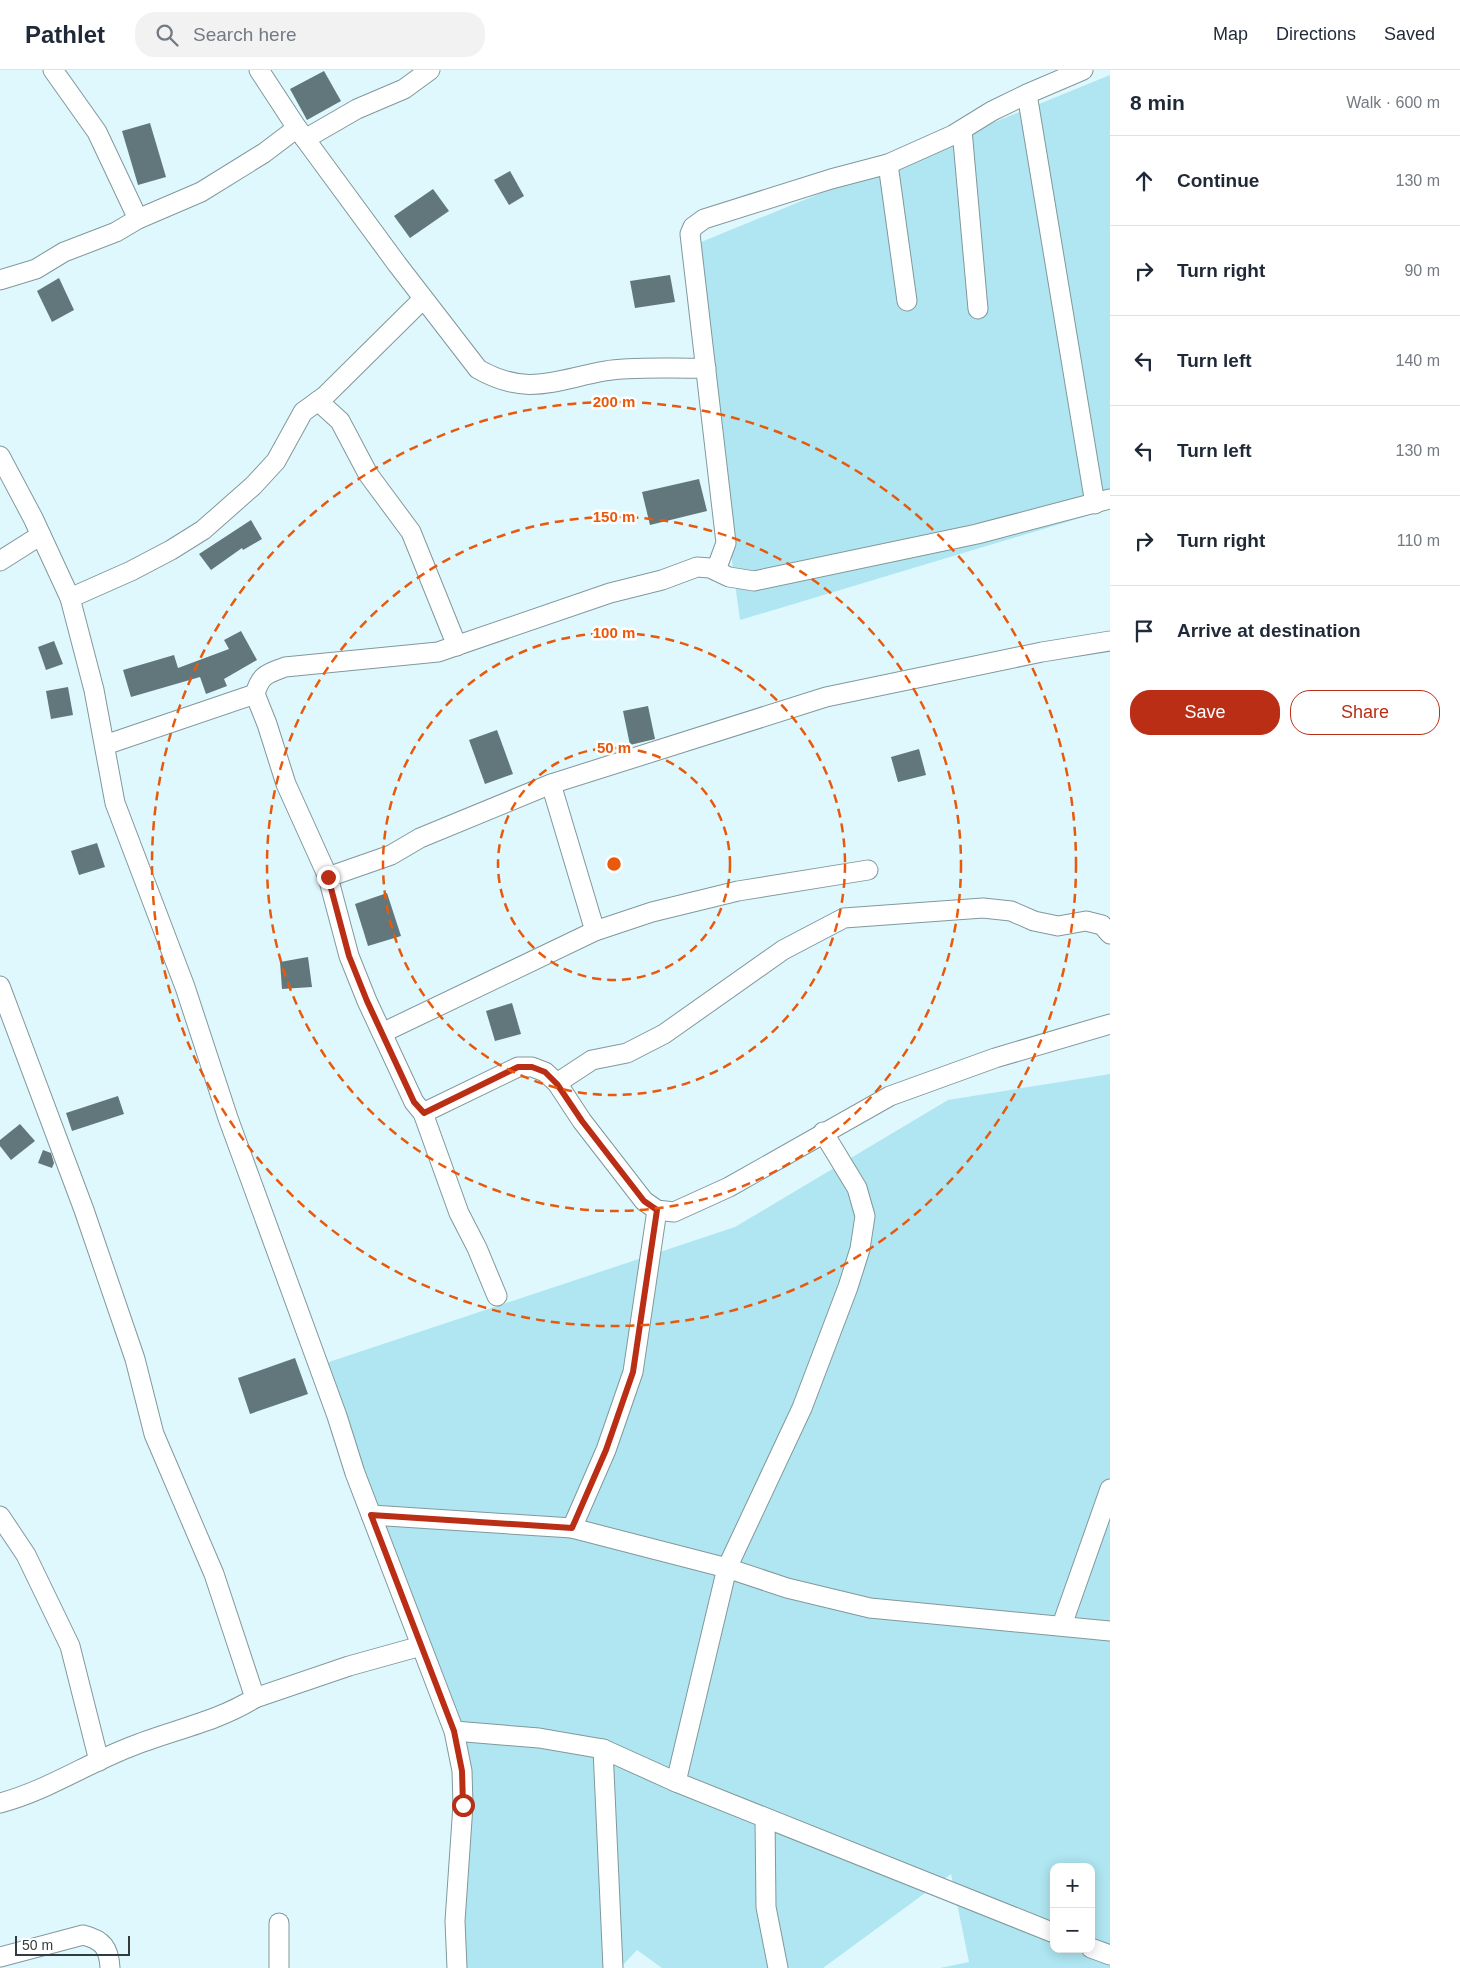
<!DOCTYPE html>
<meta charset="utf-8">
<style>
body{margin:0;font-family:Helvetica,sans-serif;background:#f2f2f3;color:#1f2937}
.controls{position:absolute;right:15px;bottom:15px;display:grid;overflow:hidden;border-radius:10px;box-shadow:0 2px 12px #0003}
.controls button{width:45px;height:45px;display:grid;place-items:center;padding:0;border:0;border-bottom:1px solid #e0e1e3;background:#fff;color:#1f2937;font:25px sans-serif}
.scale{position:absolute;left:15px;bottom:12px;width:115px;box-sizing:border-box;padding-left:5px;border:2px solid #323c3e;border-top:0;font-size:14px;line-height:18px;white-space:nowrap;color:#323c3e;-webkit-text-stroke:4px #fff;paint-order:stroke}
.stop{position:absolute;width:15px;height:15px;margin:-11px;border:4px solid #ba2e15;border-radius:50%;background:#fff}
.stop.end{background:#ba2e15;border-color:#fff;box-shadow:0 1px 5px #0008}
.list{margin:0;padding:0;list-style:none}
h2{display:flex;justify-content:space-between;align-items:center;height:65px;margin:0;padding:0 20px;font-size:21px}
h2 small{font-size:16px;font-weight:400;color:#747a83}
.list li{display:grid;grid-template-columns:32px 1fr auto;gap:15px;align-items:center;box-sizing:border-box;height:90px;padding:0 20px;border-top:1px solid #e0e1e3}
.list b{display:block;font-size:19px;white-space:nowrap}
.list em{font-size:16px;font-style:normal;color:#747a83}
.actions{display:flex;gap:10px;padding:15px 20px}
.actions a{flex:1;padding:11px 0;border:1px solid #ba2e15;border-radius:20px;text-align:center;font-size:18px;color:#ba2e15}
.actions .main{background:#ba2e15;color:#fff}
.icon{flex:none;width:28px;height:28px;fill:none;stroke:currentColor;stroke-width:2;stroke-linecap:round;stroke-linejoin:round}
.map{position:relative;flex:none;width:1110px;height:1898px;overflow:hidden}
header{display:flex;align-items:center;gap:30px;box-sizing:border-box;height:70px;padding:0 25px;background:#fff;border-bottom:1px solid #e0e1e3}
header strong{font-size:24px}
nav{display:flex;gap:28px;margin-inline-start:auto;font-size:18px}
.search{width:350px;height:45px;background:#f2f2f3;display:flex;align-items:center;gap:12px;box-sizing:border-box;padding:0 18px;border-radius:20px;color:#747a83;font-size:19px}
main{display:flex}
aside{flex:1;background:#fff}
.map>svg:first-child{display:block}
.green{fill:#afe6f1;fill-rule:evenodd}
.building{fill:#61777b}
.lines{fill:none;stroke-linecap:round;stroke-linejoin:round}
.street-casing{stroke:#81989c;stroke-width:21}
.street{stroke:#fff;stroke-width:19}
.route{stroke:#ba2e15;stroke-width:6}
.ring{fill:none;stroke:#e8590c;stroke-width:2.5;stroke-dasharray:9 6}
.centre{fill:#e8590c;stroke:#fff;stroke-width:2.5}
.ring-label{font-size:15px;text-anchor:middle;font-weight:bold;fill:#e8590c;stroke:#fff;stroke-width:5;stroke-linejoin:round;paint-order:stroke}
</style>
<header>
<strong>Pathlet</strong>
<div class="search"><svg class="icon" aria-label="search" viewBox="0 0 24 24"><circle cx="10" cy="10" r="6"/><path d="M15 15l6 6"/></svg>Search here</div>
<nav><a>Map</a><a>Directions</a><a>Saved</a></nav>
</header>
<main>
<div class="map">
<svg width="1110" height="1898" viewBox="0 0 1110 1898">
<rect width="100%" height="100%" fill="#dff8fd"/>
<g class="green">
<polygon points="1110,5 1110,439 740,550 689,177"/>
<path d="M1110,1004v894h-170l29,-6 -18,-88 -128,94h-161l-25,-18 -17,18h-160l-2,-255 -135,-349 412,-137 213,-127zM1054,1797h37v82h-37z"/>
</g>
<g class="building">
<polygon points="324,1 341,31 307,50 290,19"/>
<polygon points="150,53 166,107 138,115 122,61"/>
<polygon points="510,101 524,126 509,135 494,110"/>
<polygon points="433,119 449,141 410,168 394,146"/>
<polygon points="670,205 675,232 635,238 630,211"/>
<polygon points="59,208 74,240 52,252 37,221"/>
<polygon points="699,409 707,441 650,455 642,422"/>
<polygon points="251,450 262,469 243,480 242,478 211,500 199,484"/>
<polygon points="241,561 257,590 224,609 227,616 206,624 200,607 131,627 123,600 174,585 178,598 229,579 224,570"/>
<polygon points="54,571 63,594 46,600 38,577"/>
<polygon points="68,617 73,645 51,649 46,621"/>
<polygon points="648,636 655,669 630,675 623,641"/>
<polygon points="497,660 513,704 485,714 469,670"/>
<polygon points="919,679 926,705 898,712 891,687"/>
<polygon points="97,773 105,797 79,805 71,781"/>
<polygon points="387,823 401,866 368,876 355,834"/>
<polygon points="308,887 312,917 282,919 280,892"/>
<polygon points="512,933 521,964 495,971 486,941"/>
<polygon points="118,1026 124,1044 72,1061 66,1043"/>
<polygon points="20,1054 35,1071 11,1090 0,1076 0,1070"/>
<polygon points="43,1080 51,1083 54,1093 52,1098 38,1093"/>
<polygon points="295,1288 308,1324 250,1344 238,1308"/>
</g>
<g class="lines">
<defs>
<g id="street">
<polyline points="53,0 97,62 138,149"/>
<path d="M259,0l38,58 100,136 81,105c49,28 77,11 127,2 30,-5 70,-2 101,-3"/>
<polyline points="1027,24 1095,434"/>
<polyline points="962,60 978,239"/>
<polyline points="305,69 357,39 404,19 430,0"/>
<polyline points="888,94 907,231"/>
<polyline points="0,210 36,199 64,182 116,162 138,149 201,122 264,83 297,58"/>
<polyline points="318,331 340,351 368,404 411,462 457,576"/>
<polyline points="0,386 33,448 70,528 94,620 115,733 185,917 228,1048 337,1346 355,1403 454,1661 462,1701 463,1735 455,1851 457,1898"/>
<polyline points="0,491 41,465"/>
<polyline points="716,500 726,473 690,164 693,157 704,149 831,109 888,94 953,65 992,41 1027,24 1083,0"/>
<polyline points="70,528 131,501 171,480 203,460 253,416 276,391 303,342 325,326 423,229"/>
<polyline points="255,624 267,654 286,714 328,807 391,785 420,768 551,714 826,627 1042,582 1110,571"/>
<path d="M105,675l150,-51c6,-20 12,-20 30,-27l153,-15 172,-59 52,-13 35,-13 13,1 19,9 25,4 223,-47 133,-35"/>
<polyline points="551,714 595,861"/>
<polyline points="328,807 349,886 367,931 414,1032 423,1043 459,1143 477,1178 497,1226"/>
<path d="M0,916l84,224 51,149 19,75 60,140 41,124c-38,24 -83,32 -125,49 -44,17 -84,44 -130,56"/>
<polyline points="382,963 595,861 652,842 738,821 868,800"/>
<polyline points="557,1013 592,990 627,983 664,964 783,880 844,848 983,838 1011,841 1034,851 1058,856 1086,851 1102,855 1110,864"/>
<polyline points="423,1043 518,997 532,997 545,1002 557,1013 582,1051 644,1131 657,1140 674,1142 729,1117 890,1026 995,988 1110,954"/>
<polyline points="823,1062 857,1118 865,1146 860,1179 848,1217 802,1338 727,1498 676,1712 1054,1863"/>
<polyline points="371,1445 572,1458 727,1498 787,1518 870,1538 1110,1561"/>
<polyline points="0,1446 26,1485 70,1576 99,1691"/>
<polyline points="572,1458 606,1380 633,1302 657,1140"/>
<polyline points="1062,1555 1110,1419"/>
<polyline points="255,1628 349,1596 421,1576"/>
<polyline points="454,1661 539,1668 603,1679 676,1712"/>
<polyline points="603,1679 613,1898"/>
<polyline points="765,1748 766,1837 778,1898"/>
<polyline points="1091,1878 1110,1885"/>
<path d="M0,1887l83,-22c20,5 26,13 27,33"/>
<polyline points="279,1898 279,1853"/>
</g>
</defs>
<use href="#street" class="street-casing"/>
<use href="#street" class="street"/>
</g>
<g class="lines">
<polyline class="route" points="328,807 349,886 367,931 414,1032 424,1043 518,997 532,997 545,1002 557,1014 582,1051 644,1131 657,1140 633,1302 606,1380 572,1458 371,1445 454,1661 462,1701 463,1735"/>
</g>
<g class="ring">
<circle cx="614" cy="794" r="116"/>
<circle cx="614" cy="794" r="231"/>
<circle cx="614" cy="794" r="347"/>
<circle cx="614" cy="794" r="462"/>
</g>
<circle cx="614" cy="794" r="8" class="centre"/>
<g class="ring-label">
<text x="614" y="337">200 m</text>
<text x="614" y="452">150 m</text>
<text x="614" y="568">100 m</text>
<text x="614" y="683">50 m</text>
</g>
</svg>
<div class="controls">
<button>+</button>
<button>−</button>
</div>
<div class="scale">50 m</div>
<div class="stop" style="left:463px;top:1735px"></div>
<div class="stop end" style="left:328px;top:807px"></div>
</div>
<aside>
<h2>8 min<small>Walk · 600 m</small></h2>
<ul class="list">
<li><svg class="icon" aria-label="ahead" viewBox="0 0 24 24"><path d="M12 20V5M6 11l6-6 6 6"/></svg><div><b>Continue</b></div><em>130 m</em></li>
<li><svg class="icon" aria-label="right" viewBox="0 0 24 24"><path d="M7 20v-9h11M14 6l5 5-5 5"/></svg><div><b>Turn right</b></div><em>90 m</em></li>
<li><svg class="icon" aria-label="left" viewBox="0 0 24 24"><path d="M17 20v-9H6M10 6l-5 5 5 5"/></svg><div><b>Turn left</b></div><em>140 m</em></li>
<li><svg class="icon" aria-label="left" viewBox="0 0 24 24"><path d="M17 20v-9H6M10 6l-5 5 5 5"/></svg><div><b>Turn left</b></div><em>130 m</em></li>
<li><svg class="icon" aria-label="right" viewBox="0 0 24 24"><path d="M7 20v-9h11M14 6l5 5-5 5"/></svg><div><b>Turn right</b></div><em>110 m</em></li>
<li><svg class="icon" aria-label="arrive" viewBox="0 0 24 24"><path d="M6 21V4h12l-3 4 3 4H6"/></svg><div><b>Arrive at destination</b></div></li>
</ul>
<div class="actions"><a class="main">Save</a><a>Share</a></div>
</aside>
</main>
